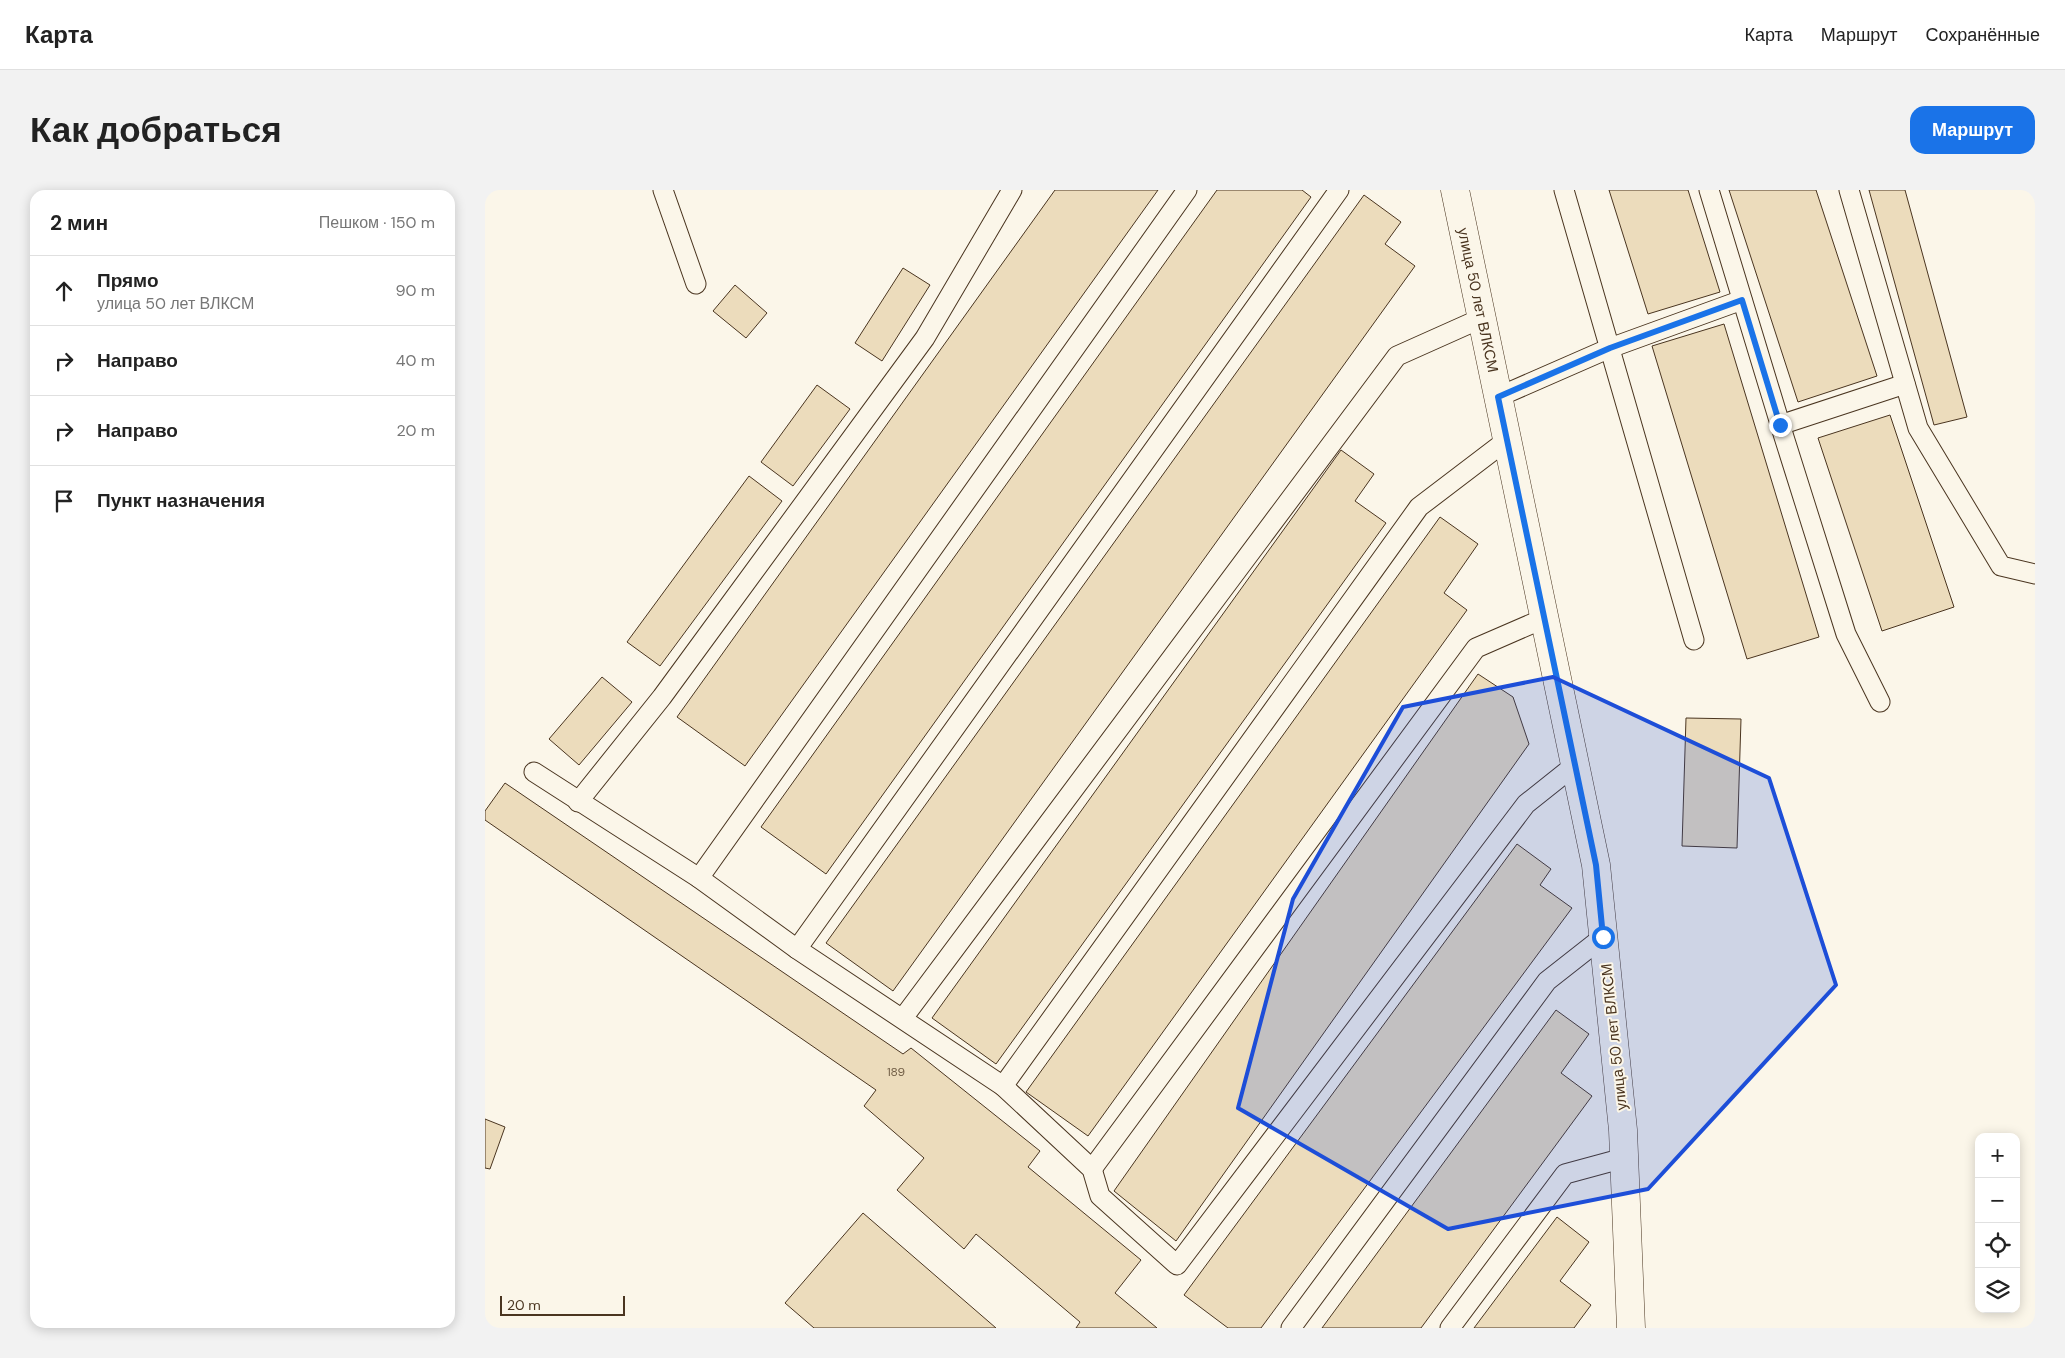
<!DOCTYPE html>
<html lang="ru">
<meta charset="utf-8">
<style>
body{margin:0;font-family:"DM Sans",sans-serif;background:#f2f2f2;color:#222}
.controls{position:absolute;right:15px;bottom:15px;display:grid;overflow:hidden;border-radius:10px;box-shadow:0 2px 12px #0003}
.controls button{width:45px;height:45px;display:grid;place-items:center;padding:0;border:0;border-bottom:1px solid #e0e0e0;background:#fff;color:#222;font:25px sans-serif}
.scale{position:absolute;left:15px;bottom:12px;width:125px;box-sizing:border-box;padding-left:5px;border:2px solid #4a3520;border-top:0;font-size:14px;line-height:18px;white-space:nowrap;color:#4a3520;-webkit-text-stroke:4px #fbf6e9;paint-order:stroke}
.stop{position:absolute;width:15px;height:15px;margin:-11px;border:4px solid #1a73e8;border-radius:50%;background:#fff}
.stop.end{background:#1a73e8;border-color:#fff;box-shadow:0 1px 5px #0008}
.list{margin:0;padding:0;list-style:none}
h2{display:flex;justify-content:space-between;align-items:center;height:65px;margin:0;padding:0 20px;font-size:21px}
h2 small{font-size:16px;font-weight:400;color:#767676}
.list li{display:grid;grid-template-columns:32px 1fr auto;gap:15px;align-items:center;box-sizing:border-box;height:70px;padding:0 20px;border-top:1px solid #e0e0e0}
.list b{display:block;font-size:19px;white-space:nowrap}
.list p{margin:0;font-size:16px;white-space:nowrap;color:#767676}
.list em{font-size:16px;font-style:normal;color:#767676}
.icon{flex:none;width:28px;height:28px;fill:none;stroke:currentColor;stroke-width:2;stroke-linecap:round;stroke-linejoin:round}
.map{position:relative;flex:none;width:1550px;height:1138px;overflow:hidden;border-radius:15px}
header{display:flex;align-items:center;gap:30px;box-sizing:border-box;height:70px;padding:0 25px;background:#fff;border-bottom:1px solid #e0e0e0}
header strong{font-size:24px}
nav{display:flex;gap:28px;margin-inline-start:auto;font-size:18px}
.intro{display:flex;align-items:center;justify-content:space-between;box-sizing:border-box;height:120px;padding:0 30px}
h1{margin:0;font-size:35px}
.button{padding:12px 22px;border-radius:15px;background:#1a73e8;color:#fff;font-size:18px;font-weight:700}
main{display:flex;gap:30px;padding:0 30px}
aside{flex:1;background:#fff;border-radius:15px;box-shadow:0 2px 12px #0003}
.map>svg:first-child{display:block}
.building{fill:#ecdcbc;stroke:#4a3520}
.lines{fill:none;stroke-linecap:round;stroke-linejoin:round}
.lane-casing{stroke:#4a3520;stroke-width:21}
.secondary-casing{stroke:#4a3520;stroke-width:29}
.lane{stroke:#fbf6e9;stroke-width:19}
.secondary{stroke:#fbf6e9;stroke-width:28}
.route{stroke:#1a73e8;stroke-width:6}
.marked{fill:#1d4ed8;fill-opacity:0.2;stroke:#1d4ed8;stroke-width:4;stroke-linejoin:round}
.labels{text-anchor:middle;stroke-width:4;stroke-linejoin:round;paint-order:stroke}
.number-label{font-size:12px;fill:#725f47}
.street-label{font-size:15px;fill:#4a3520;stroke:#fbf6e9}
</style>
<header>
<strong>Карта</strong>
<nav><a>Карта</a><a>Маршрут</a><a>Сохранённые</a></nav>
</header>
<div class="intro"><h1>Как добраться</h1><a class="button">Маршрут</a></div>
<main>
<aside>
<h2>2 мин<small>Пешком · 150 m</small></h2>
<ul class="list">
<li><svg class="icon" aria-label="ahead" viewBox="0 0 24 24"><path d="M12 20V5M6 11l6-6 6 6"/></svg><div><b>Прямо</b><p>улица 50 лет ВЛКСМ</p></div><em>90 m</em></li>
<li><svg class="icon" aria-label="right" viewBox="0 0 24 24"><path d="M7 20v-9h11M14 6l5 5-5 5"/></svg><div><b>Направо</b></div><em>40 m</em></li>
<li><svg class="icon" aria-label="right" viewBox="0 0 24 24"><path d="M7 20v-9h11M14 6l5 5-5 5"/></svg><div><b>Направо</b></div><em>20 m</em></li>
<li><svg class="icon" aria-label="arrive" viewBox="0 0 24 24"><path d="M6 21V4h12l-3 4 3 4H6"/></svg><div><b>Пункт назначения</b></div></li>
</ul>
</aside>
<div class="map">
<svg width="1550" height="1138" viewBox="0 0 1550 1138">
<rect width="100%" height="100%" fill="#fbf6e9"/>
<g class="building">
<polygon points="570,0 673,0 260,576 192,527"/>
<polygon points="732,0 817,0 826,7 341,684 276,637"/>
<polygon points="1124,0 1203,0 1235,102 1163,124"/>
<polygon points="1244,0 1331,0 1392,186 1313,212"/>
<polygon points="1384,0 1420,0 1482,227 1449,235"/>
<polygon points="879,5 916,32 900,54 930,76 408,801 341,753"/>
<polygon points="418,78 445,95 397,171 370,153"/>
<polygon points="250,95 282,123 261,148 228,121"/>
<polygon points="1239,134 1334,447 1262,469 1167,156"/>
<polygon points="332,195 365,219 308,296 276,272"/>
<polygon points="1405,225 1469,417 1397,441 1333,248"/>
<polygon points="856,260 889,284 870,311 901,333 511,874 447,828"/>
<polygon points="264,286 297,311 175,476 142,452"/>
<polygon points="955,327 993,354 959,403 982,420 603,946 541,902"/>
<polygon points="993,484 1028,507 1044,554 691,1051 629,1001"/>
<polygon points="117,487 147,512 94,575 64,549"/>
<polygon points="1201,528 1256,529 1252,658 1197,656"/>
<polygon points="20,593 418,864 426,858 555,961 543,977 656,1070 630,1103 672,1138 591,1138 595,1132 491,1044 479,1059 412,1000 439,968 379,916 391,900 0,630 0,621"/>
<polygon points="1032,654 1066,679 1055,695 1087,718 776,1138 743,1138 699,1105"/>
<polygon points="1071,820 1104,844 1076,883 1107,906 936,1138 837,1138"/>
<polygon points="0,929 20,937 5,979 0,978"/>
<polygon points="378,1023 511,1138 329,1138 300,1113"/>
<polygon points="1072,1027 1104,1052 1075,1091 1106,1115 1089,1138 989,1138"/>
</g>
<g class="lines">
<defs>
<g id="lane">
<polyline points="178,0 211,94"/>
<polyline points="1079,0 1209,450"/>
<polyline points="1224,0 1299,247 1361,444 1395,512"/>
<polyline points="1364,0 1433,238 1516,376 1550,384"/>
<polyline points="1013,207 1125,158 1257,110"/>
<polyline points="1295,235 1420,194"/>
<polyline points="49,582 214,688 312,759 518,896 607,979 615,1006 692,1075 1041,614 1090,575"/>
<polyline points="93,612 177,507 440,148 527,0"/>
<polyline points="214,688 702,0"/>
<polyline points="312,759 854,0"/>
<polyline points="418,828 912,166 997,128"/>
<polyline points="518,896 934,317 1022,250"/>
<polyline points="607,979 991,458 1060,428"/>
<polyline points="806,1138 1062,791 1118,747"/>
<polyline points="965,1138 1080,984 1139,968"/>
</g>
<polyline id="secondary" points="970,0 1111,675 1138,940 1146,1138"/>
</defs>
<use href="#lane" class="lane-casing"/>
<use href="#secondary" class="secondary-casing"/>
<use href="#lane" class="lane"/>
<use href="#secondary" class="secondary"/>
</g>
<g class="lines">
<polyline class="route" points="1118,747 1111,675 1013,207 1125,158 1257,110 1295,235"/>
</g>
<path class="marked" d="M1068,487l216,101 67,207 -188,204 -200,40 -210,-121 55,-209 110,-192z"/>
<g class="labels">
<g class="number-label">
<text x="411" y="886">189</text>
</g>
<g class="street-label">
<text transform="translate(993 110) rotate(78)" y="5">улица 50 лет ВЛКСМ</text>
<text transform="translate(1129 847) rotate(-96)" y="5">улица 50 лет ВЛКСМ</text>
</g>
</g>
</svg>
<div class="controls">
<button>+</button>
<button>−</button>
<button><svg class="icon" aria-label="locate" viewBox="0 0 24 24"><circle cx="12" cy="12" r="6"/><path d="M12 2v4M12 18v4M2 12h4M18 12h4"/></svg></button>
<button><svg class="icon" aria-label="layers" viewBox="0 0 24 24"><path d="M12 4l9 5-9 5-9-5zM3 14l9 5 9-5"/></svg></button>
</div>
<div class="scale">20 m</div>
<div class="stop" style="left:1118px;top:747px"></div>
<div class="stop end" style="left:1295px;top:235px"></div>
</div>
</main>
